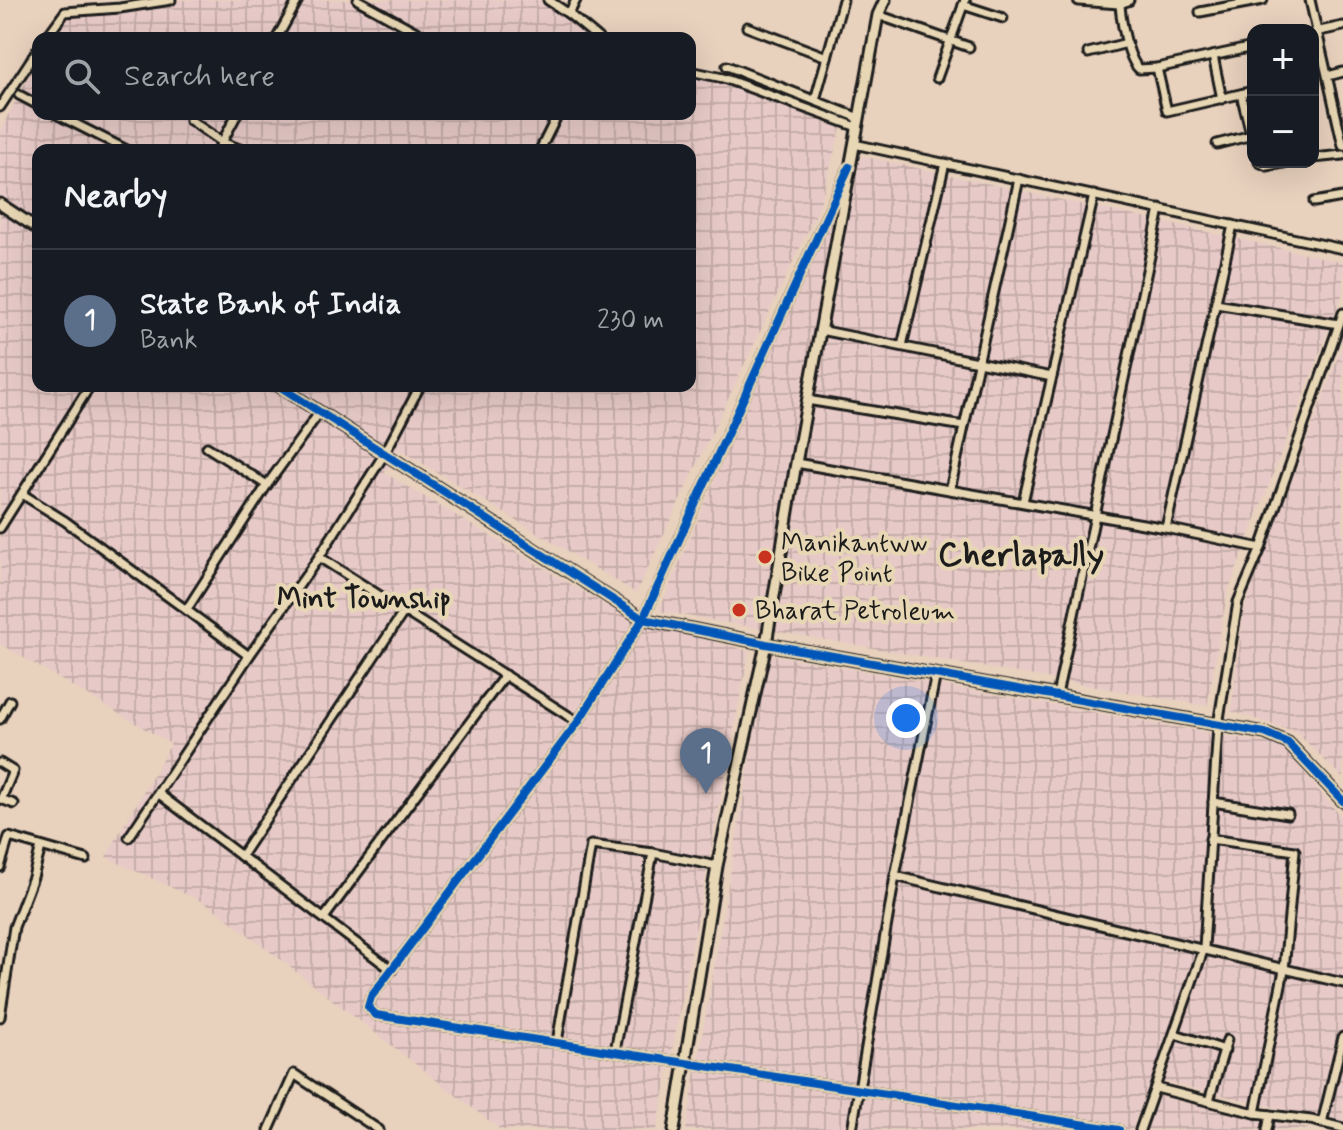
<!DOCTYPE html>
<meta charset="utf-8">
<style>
body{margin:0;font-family:Mynerve,sans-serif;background:#242831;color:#f1f3f6}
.controls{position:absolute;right:24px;top:24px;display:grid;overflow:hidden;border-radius:16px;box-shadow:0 8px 32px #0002}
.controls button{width:72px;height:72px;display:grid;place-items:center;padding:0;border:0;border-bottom:2px solid #363941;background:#171b24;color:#f1f3f6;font:40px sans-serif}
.you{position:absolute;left:906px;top:718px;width:28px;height:28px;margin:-20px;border:6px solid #fff;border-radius:50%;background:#1a73e8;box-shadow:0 0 0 12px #1a73e833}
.badge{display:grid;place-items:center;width:52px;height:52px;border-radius:50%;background:#1a73e8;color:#fff;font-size:26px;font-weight:700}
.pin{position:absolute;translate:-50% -66px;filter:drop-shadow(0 2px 4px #0008)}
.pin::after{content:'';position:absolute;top:42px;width:28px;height:24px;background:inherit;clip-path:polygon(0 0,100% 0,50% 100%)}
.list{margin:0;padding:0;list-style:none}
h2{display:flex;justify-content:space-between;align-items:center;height:104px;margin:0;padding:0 32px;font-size:34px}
h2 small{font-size:26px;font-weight:400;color:#9ea1a6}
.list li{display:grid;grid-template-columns:52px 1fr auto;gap:24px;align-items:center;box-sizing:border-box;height:144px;padding:0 32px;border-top:2px solid #363941}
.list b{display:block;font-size:30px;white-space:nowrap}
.list p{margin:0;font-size:26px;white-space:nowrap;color:#9ea1a6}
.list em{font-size:26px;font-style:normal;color:#9ea1a6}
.icon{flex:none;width:44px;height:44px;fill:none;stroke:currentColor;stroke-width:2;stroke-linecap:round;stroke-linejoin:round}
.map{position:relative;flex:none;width:1343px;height:1130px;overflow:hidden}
.search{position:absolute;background:#171b24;box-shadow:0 8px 32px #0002;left:32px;top:32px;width:664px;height:88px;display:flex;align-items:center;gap:20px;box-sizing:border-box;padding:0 28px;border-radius:16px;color:#9ea1a6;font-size:30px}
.panel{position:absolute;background:#171b24;box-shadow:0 8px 32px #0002;left:32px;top:144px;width:664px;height:248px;border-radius:16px}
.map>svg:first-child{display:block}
.industrial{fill:url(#industrial-grid);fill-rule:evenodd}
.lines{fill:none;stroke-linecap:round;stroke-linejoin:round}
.minor-casing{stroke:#1c1c1c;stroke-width:13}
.tertiary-casing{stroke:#1c1c1c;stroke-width:15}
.minor{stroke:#e8d7b4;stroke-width:7}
.tertiary{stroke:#e8d7b4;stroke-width:9}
.cycleway-casing{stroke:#e8d7b4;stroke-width:13}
.cycleway{stroke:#0057b8;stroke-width:8}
.poi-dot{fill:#c8321e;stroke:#e8d7b4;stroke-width:3}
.labels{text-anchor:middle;stroke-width:8;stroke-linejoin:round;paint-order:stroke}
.poi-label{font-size:26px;fill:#1c1c1c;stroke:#e8d7b4;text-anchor:start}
.neighbourhood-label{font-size:28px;font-weight:bold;fill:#1c1c1c;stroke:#e8d7b4}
.district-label{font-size:34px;font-weight:bold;fill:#1c1c1c;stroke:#e8d7b4}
</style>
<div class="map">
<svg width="1343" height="1130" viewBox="0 0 1343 1130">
<defs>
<pattern id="industrial-grid" width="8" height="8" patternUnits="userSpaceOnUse" patternTransform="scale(2)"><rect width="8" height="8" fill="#e7cac7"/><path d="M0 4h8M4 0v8" fill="none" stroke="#c6adaa"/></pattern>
</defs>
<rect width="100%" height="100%" fill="#e8d1bd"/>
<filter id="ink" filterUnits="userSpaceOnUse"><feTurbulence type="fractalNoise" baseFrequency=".0125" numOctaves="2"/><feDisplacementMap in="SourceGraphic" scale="16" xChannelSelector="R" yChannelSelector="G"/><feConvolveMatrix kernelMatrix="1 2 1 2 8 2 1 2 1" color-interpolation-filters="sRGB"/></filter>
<g filter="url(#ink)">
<g class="industrial">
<polygon points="142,0 541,0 559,9 596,38 48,38 62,12"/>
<path d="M38,58v56h652v-46l20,4 131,56 -22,79 -183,386 -237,-144 -14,24 244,146 120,32 -92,479h-156l-290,-224 -105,-49 65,-113 -171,-100v-513zM38,150h652v236h-652z"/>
<polygon points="862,156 1343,262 1343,293 1227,594 1207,706 659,611 826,217"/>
<polygon points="1343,343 1343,778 1296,732 1231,711 1244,609"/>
<polygon points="768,654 1282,746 1343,819 1343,1123 1152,1079 1132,1130 686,1130"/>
<polygon points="1159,1096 1259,1120 1315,1130 1145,1130"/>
</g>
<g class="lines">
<defs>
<g id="minor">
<polyline points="358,0 427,38"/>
<polyline points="548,0 569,14"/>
<polyline points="576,0 569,14 598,38"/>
<path d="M1120,0c0,16 7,58 19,69l18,-1 96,-21"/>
<polyline points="1310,0 1343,146"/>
<polyline points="963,5 1003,18"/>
<polyline points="1200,12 1263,0"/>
<polyline points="878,15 969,47"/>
<polyline points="747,27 827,57"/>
<polyline points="1315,32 1343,26"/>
<polyline points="46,38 65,12 120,8 171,0"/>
<polyline points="277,38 298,0"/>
<polyline points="1088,53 1127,43"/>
<polyline points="1213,56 1222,99"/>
<polyline points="727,66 859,118"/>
<polyline points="1157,68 1167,111 1253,91"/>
<polyline points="690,71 723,78 857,127"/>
<polyline points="1328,76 1343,72"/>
<polyline points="937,78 965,0"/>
<polyline points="1241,94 1253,142"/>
<polyline points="19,95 38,105"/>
<polyline points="815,100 843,0"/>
<polyline points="0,107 38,49"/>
<polyline points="56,114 127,150"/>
<polyline points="190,120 222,142 242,150"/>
<polyline points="854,144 1343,249"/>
<polyline points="1217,144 1248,136 1253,132"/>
<polyline points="218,150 237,114"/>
<polyline points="540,150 558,114"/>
<polyline points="1313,158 1343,155"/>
<polyline points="1259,162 1267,166 1289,162"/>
<polyline points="848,169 643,619 578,722 371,997 368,1007 376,1015 1119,1130"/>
<polyline points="1314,202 1343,197"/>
<polyline points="1216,304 1339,324"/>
<polyline points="820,330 1052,377"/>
<polyline points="902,346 945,163"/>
<polyline points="807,400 964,426"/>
<polyline points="207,447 267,485"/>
<polyline points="796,463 1166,528 1261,548"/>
<polyline points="950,490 1019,179"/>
<polyline points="22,494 65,521 249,656"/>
<polyline points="1023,502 1094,195"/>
<polyline points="0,528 90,386"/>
<polyline points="1166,528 1233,225"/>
<polyline points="319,557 578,722"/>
<polyline points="187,609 267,485 319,413"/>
<polyline points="1057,695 1160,209"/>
<polyline points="0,719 10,701"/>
<polyline points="0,763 13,771 2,797"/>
<polyline points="159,794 392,970"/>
<polyline points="1,799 14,804"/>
<polyline points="1213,802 1288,814"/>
<polyline points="129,837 249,656 319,557 385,453 420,386"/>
<polyline points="1210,839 1295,851 1284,970 1255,1113"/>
<polyline points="241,856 405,610"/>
<polyline points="0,867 9,837 86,859"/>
<polyline points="895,876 1343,983"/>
<polyline points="324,918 505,675"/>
<polyline points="0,1017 14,927 33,877 41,847"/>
<polyline points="1175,1034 1225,1050"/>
<polyline points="557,1042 591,845 653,853 717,866"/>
<polyline points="615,1051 653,853"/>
<polyline points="1156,1088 1255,1113 1311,1120 1343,1128"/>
<polyline points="1209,1101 1227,1040"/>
<polyline points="1322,1123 1343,1037"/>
<polyline points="269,1130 294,1074 379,1130"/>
<polyline points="852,1130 895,876 936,674"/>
<polyline points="1140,1130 1204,948 1218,725 1238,602 1261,548 1343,313"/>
<polyline points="1267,1130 1270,1115"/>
</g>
<g id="tertiary">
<polyline points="1079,0 1119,3 1128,0"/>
<polyline points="0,204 38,229"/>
<polyline points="279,386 643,619 766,644 1265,733 1288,743 1343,801"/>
<polyline points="674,1130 717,866 766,644 796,463 878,15 885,0"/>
</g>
</defs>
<use href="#minor" class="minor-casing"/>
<use href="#tertiary" class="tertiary-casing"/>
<use href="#minor" class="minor"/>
<use href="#tertiary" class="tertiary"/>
<defs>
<g id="cycleway">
<polyline points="849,167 643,619 578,722 371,997 368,1007 376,1015 1119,1130"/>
<polyline points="279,386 643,619 766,644 1265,733 1288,743 1343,801"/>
</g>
</defs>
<use href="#cycleway" class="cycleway-casing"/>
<use href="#cycleway" class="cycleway"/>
</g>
</g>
<g class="poi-dot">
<circle cx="765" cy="557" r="8"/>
<circle cx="739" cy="610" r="8"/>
</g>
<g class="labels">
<g class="poi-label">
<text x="781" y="551">Manikantww<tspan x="781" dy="30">Bike Point</tspan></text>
<text x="755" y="619">Bharat Petroleum</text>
</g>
<g class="neighbourhood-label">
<text x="364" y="607">Mint Township</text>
</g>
<g class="district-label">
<text x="1021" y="565">Cherlapally</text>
</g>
</g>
</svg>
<div class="controls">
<button>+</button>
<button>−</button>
</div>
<div class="you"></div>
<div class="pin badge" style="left:706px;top:794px;background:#5c6f8a">1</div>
<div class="search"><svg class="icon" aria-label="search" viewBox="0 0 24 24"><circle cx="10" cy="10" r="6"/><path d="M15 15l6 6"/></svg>Search here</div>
<section class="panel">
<h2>Nearby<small></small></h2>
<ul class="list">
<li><span class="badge" style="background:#5c6f8a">1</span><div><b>State Bank of India</b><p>Bank</p></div><em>230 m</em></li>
</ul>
</section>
</div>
